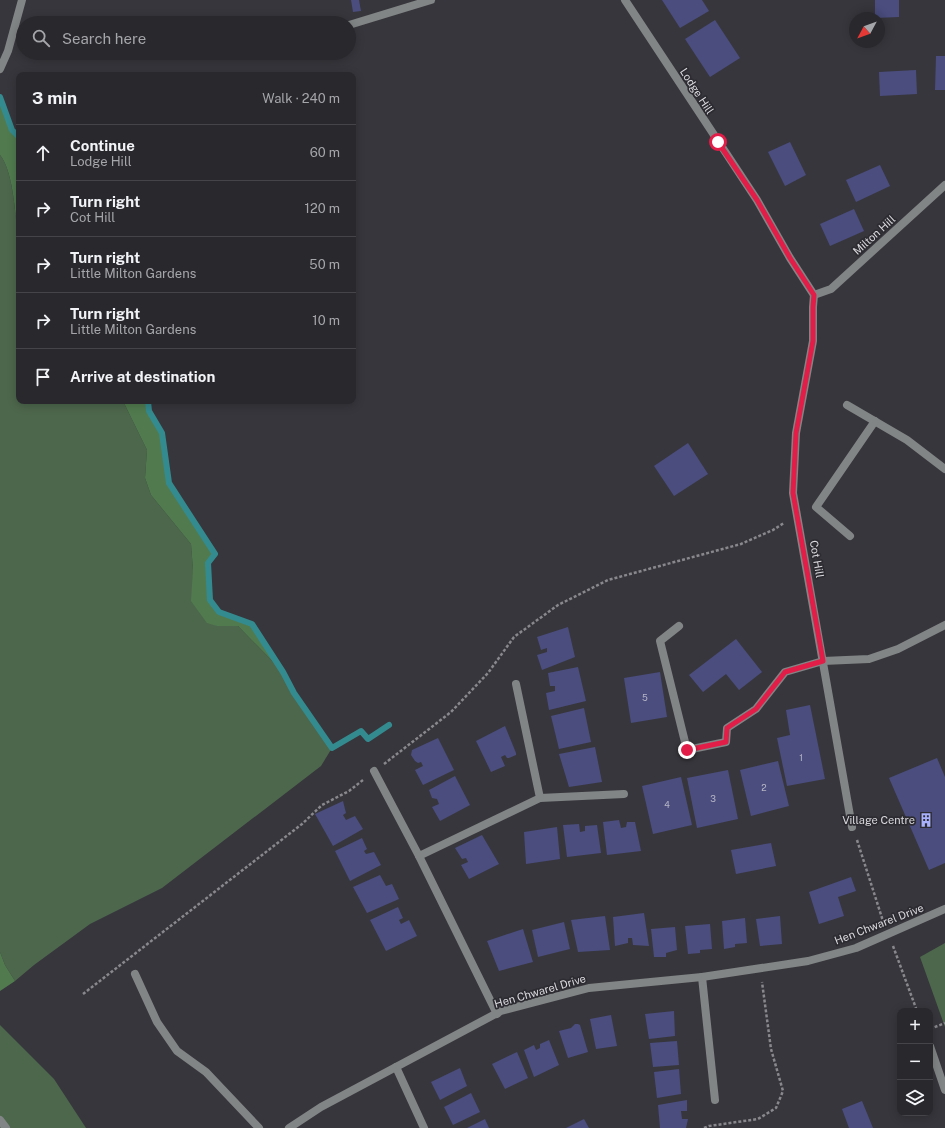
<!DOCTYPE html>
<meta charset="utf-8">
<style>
body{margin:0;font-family:"Public Sans",sans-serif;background:#313035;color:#f1f3f6}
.controls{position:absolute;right:12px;bottom:12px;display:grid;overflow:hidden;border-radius:8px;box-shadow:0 2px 10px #0003}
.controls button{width:36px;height:36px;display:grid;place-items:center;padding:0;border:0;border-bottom:1px solid #454449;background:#29282d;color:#f1f3f6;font:20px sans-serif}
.compass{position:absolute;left:849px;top:12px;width:36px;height:36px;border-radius:50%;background:#29282d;box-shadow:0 2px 10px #0003;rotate:229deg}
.stop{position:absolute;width:12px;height:12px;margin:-9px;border:3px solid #e11d48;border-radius:50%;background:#fff}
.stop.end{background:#e11d48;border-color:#fff;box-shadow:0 1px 4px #0008}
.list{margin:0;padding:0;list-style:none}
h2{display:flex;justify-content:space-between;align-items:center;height:52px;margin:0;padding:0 16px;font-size:17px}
h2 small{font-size:13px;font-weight:400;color:#a5a6aa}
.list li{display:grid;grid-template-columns:26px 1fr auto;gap:12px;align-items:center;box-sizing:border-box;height:56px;padding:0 16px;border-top:1px solid #454449}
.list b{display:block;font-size:15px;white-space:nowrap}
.list p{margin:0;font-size:13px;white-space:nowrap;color:#a5a6aa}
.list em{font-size:13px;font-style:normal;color:#a5a6aa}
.icon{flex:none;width:22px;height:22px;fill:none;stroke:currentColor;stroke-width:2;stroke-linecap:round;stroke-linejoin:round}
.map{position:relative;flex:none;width:945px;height:1128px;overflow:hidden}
.search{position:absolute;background:#29282d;box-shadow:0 2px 10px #0003;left:16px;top:16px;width:340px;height:44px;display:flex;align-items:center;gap:10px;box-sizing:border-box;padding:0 14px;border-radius:22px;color:#a5a6aa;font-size:15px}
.panel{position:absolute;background:#29282d;box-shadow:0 2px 10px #0003;left:16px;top:72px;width:340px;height:332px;border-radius:8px}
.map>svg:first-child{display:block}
.green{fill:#4d674c}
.forest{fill:#517b4f}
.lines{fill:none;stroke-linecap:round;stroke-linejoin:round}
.stream{stroke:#348b8f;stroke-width:6}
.building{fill:#4a4d7e}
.path{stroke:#89888d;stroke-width:2.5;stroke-dasharray:3 2;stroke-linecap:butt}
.minor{stroke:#818585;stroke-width:8}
.tertiary{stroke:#818585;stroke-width:8}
.route{stroke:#e11d48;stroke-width:5}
.labels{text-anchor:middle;stroke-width:3.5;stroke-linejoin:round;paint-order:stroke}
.number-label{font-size:9px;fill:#b6b6c5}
.street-label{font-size:11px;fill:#dad9dd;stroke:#2d2c32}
.poi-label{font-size:11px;fill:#dad9dd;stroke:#2d2c32;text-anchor:end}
</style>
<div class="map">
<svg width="945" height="1128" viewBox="0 0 945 1128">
<rect width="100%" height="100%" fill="#37363c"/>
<g class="green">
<path d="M0,155c12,14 15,54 17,73l2,2v171h104l24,49 -2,28 6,17 40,49 2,26 24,56h21l45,46 11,21 38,55 -11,18 -159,122 -72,36 -56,41 -19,16 -10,-16 -5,-13z"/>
<polygon points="945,943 945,1027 920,957"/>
<polygon points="0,1025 54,1079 86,1128 0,1128"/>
</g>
<g class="forest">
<path d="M0,97l12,33 7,7v93l-2,-2c-2,-19 -5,-59 -17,-73z"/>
<polygon points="123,401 148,401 149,411 162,433 169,483 215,554 208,563 210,600 219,612 252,624 283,672 238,626 217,626 207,623 191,601 193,570 191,544 151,495 145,478 147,450"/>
<polygon points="0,952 5,965 15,981 0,991"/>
</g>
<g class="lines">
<g class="stream">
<polyline points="0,97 12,130 19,137"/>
<polyline points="148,401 149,411 162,433 169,483 215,554 208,563 210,600 219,612 252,624 283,672 294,693 332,748 361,731 368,739 389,725"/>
</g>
</g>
<g class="building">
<polygon points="351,0 359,0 361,11 353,12"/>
<polygon points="662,0 702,0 709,11 680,28"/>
<polygon points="875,0 899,0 899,17 875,18"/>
<polygon points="715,20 740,58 710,77 685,39"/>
<polygon points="936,56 945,56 945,90 935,90"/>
<polygon points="916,70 917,94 880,96 879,72"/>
<polygon points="790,142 806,175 785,186 768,152"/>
<polygon points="880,165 890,186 856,202 846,180"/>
<polygon points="854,209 864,231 830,246 820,224"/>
<polygon points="688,443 708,474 674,496 654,466"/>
<polygon points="568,627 575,657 542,670 537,655 547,652 547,648 541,650 537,637"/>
<polygon points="736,639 762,672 739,690 726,674 703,692 689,675"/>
<polygon points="578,667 586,701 549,710 546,693 555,691 555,686 550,686 548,673"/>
<polygon points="660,672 667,717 631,723 624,678"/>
<polygon points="810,705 825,779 787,786 777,738 790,735 786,710"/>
<polygon points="584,708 591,742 559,749 551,716"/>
<polygon points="505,726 516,753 516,755 509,758 507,758 505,755 501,757 505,766 491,772 476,741"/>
<polygon points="438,738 454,770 423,785 415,770 423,766 421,762 418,763 415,761 411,755 412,750"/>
<polygon points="595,747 602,782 569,787 559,754"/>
<polygon points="937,758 945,777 945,863 929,870 889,778"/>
<polygon points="778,761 789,806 751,816 740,770"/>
<polygon points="728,770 738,819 697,828 687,778"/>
<polygon points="455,776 470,805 440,821 432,807 439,804 437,799 432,798 429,790"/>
<polygon points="681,777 692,825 653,834 642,786"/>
<polygon points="343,801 346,813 343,815 346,820 355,816 363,829 333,846 315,814"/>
<polygon points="619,820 621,828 626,827 627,822 635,822 641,851 607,855 603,822"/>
<polygon points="579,824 580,832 585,831 585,826 597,825 601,853 567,857 563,825"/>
<polygon points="557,827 560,859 526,864 524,832"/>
<polygon points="482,835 499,864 469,879 461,865 468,862 466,858 462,859 455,848"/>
<polygon points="362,838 367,849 364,851 366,854 374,852 381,865 350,881 335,851"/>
<polygon points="771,843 776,866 736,874 731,850"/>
<polygon points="380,875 386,886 392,884 399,899 367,913 353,887"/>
<polygon points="851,877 856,891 838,897 844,916 819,924 809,892"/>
<polygon points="398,907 403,918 399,920 401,924 409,920 417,936 386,951 370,920"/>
<polygon points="644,913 649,946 633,945 632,938 628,938 628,943 615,946 613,917"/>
<polygon points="605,916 610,950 578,952 571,920"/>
<polygon points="780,916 782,944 760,946 756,919"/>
<polygon points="745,918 747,943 735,944 735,947 724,949 722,921"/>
<polygon points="564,922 570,949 538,957 532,930"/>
<polygon points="710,924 712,949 700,950 700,953 688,954 685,926"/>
<polygon points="675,927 677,950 666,953 666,957 654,957 651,929"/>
<polygon points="523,929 533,962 499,971 487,941"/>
<polygon points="674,1011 675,1036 649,1039 645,1014"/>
<polygon points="611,1015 617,1046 596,1049 590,1019"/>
<polygon points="575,1024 578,1024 580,1025 588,1052 568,1058 559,1031 571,1028"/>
<polygon points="549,1040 559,1065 534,1077 524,1050 534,1045 536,1050 540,1048 540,1044"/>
<polygon points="677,1041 679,1065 653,1067 650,1043"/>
<polygon points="517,1052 528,1078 505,1089 492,1064"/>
<polygon points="460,1068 467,1086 440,1100 431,1082"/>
<polygon points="679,1069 681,1094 657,1098 654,1072"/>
<polygon points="471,1093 480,1112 453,1125 444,1107"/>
<polygon points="687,1100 687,1111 681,1111 682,1119 688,1119 686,1128 660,1128 658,1105"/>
<polygon points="862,1101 873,1128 849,1128 842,1109"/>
<polygon points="485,1119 489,1128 467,1128"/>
<polygon points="584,1119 589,1128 566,1128"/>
</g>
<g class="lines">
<g class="path">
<polyline points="384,764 451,712 488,673 514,637 558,605 608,580 741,544 773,530 784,523"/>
<polyline points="857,840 883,921"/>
<polyline points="893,946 917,1011"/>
<polyline points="83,994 302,824 322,805 349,791 363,780"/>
<polyline points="930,1029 945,1023"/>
<polyline points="704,1128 709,1126 758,1119 776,1108 783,1091 771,1049 762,982"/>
</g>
<g class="minor">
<polyline points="349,25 431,0"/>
<polyline points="814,295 813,307 813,341 796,433 793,493 852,827"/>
<polyline points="847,405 907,440 945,469"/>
<polyline points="850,536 816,507 875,421"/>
<polyline points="679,626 660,641 687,750 726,742 727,728 756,709 785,672 823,661 869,659 898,649 945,625"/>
<polyline points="374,771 419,856 497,1014"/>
<polyline points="540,798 624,794"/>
<polyline points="419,856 540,798 516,684"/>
<polyline points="135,974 157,1022 177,1051 206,1072 259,1128"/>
<polyline points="702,977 715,1100"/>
<polyline points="930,1046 945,1090"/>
<polyline points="396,1067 424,1128"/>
<polyline points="0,1120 6,1128"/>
<polyline points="289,1128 321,1107 501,1011 589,988 702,977 808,961 856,948 945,909"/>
</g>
<g class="tertiary">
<polyline points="625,0 757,200 790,258 814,295 831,289 945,185"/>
<polyline points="0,69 8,51 22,0"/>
</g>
</g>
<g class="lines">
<polyline class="route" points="687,750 726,742 727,728 756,709 785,672 823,661 793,493 796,433 813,341 813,307 814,295 790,258 757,200 718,142"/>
</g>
<defs>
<symbol id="building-bare" viewBox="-9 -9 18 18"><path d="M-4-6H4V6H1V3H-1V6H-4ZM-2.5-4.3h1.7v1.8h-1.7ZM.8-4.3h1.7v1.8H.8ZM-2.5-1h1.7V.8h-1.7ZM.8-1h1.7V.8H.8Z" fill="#a8b0fc" stroke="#2d2c32" stroke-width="2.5" paint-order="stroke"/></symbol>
</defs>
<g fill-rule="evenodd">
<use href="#building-bare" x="916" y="810" width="20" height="20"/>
</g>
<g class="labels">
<g class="number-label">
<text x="645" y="701">5</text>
<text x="801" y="761">1</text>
<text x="764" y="791">2</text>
<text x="713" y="802">3</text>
<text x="667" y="808">4</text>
</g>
<g class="street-label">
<text transform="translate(697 91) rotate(57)" y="4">Lodge Hill</text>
<text transform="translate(874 235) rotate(-42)" y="4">Milton Hill</text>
<text transform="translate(817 559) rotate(80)" y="4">Cot Hill</text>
<text transform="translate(879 924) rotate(-21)" y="4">Hen Chwarel Drive</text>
<text transform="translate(540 991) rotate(-16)" y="4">Hen Chwarel Drive</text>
</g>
<g class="poi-label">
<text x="915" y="824">Village Centre</text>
</g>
</g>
</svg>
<div class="controls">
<button>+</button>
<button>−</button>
<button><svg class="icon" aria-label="layers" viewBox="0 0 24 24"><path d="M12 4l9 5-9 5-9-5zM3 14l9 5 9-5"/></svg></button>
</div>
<svg class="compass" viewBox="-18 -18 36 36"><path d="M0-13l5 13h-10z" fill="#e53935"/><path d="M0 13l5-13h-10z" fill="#a5a6aa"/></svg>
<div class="stop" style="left:718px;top:142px"></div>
<div class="stop end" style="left:687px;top:750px"></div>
<div class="search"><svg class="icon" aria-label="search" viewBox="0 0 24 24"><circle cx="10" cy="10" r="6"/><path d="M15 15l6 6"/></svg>Search here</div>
<section class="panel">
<h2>3 min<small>Walk · 240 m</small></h2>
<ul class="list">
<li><svg class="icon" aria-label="ahead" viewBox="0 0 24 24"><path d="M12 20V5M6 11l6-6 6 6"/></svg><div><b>Continue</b><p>Lodge Hill</p></div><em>60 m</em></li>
<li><svg class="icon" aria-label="right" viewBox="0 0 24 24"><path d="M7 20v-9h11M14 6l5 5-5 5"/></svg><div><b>Turn right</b><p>Cot Hill</p></div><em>120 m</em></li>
<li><svg class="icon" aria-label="right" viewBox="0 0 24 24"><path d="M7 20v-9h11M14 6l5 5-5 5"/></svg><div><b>Turn right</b><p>Little Milton Gardens</p></div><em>50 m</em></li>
<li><svg class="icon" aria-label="right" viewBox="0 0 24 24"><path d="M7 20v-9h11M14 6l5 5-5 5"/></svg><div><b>Turn right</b><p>Little Milton Gardens</p></div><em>10 m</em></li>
<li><svg class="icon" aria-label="arrive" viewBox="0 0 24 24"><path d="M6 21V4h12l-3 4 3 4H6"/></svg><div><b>Arrive at destination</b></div></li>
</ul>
</section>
</div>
